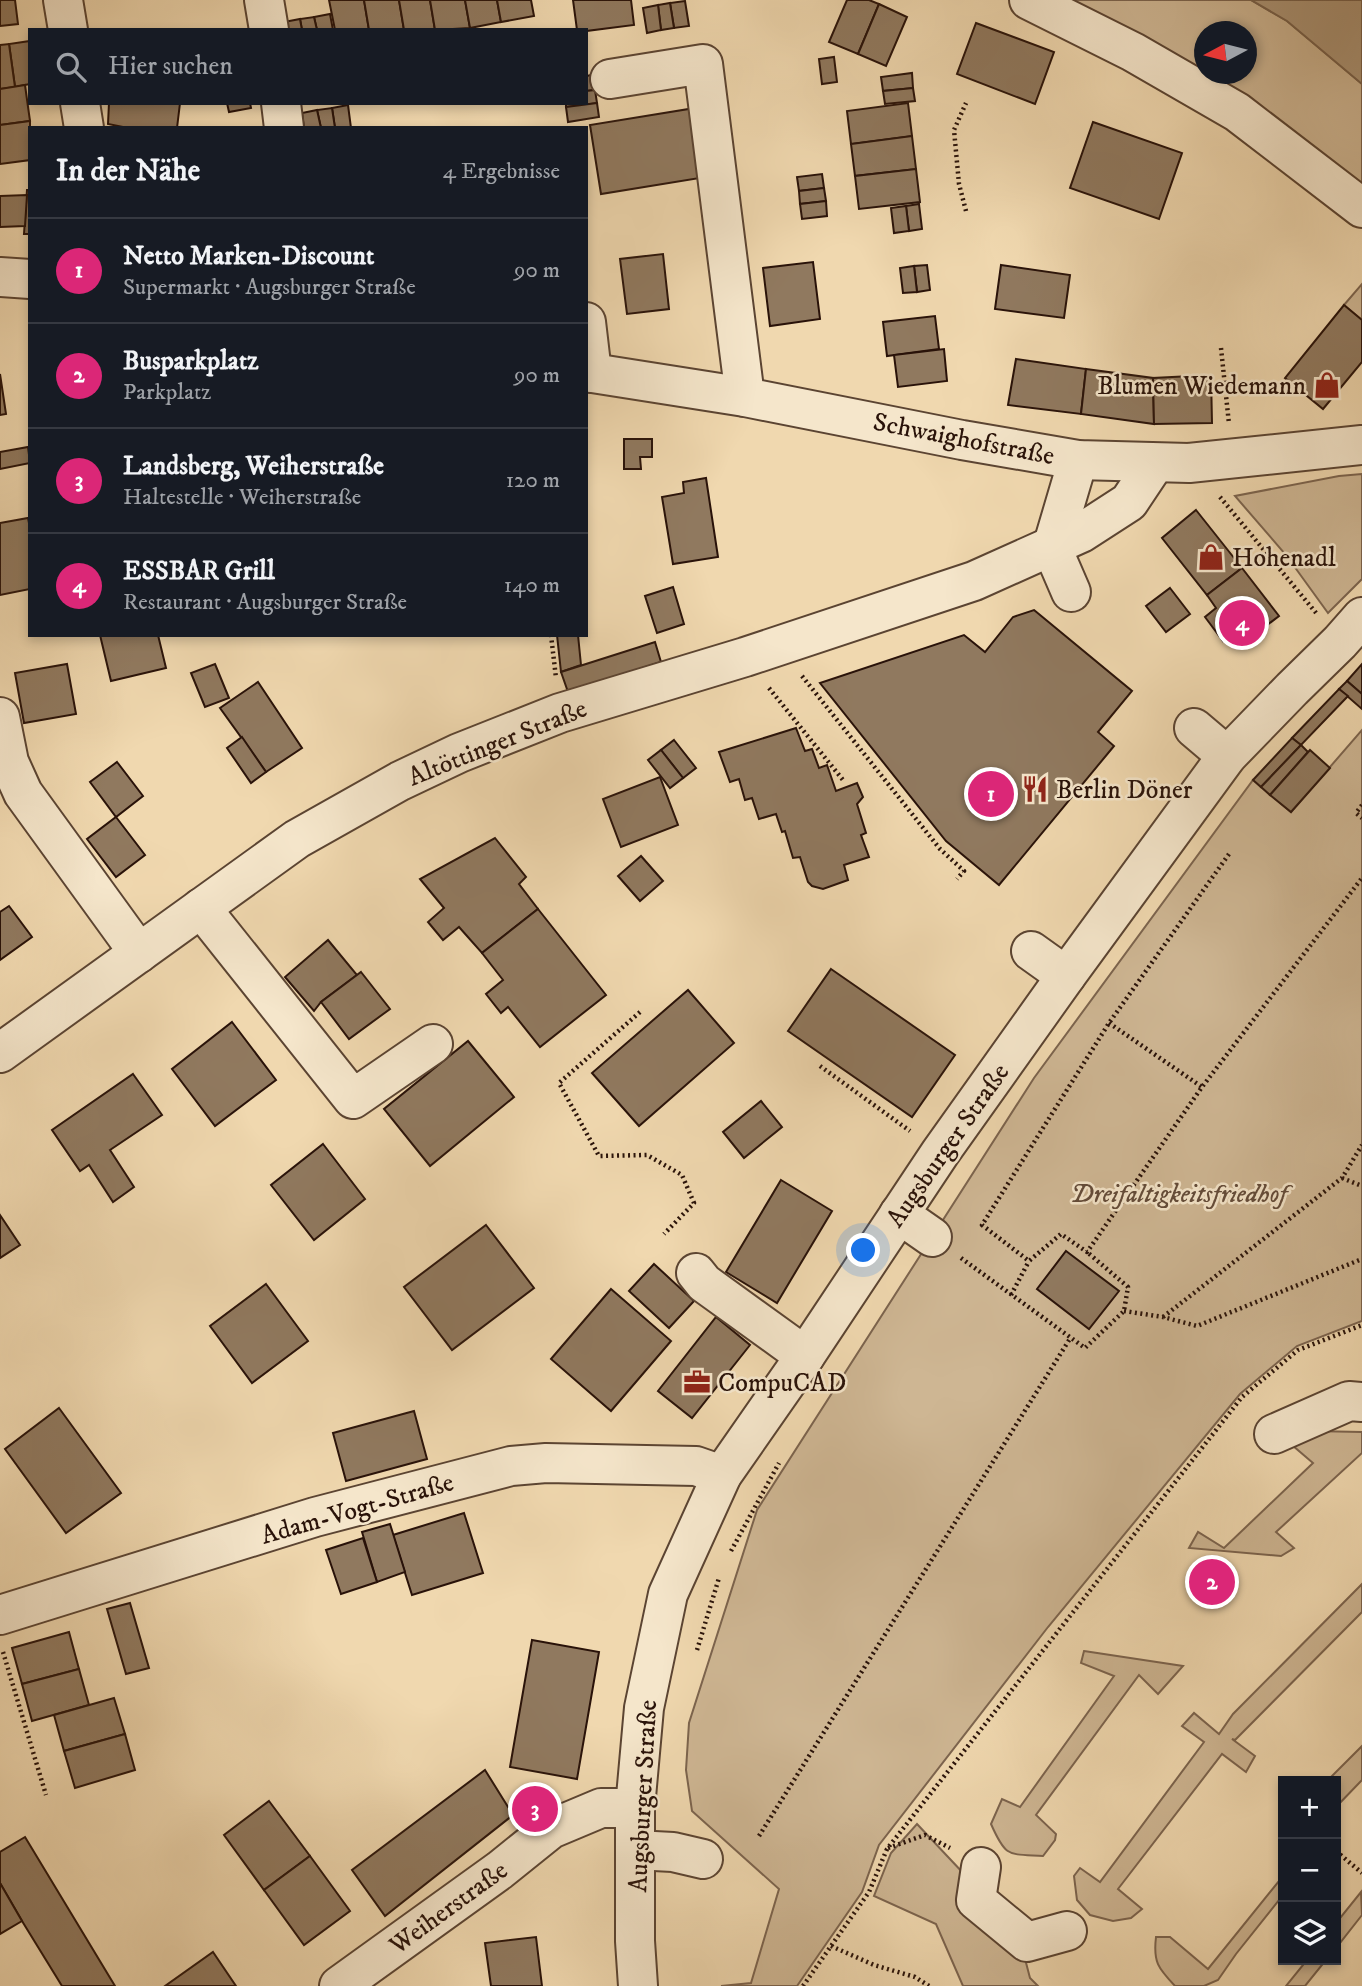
<!DOCTYPE html>
<html lang="de">
<meta charset="utf-8">
<style>
body{margin:0;font-family:"IM FELL DW Pica",serif;background:#242831;color:#f1f3f6}
.controls{position:absolute;right:21px;bottom:21px;display:grid;overflow:hidden;border-radius:0px;box-shadow:0 4px 10px #0003}
.controls button{width:63px;height:63px;display:grid;place-items:center;padding:0;border:0;border-bottom:2px solid #363941;background:#171b24;color:#f1f3f6;font:35px sans-serif}
.compass{position:absolute;left:1194px;top:21px;width:63px;height:63px;border-radius:50%;background:#171b24;box-shadow:0 4px 10px #0003;rotate:263deg}
.you{position:absolute;left:864px;top:1251px;width:24px;height:24px;margin:-18px;border:5px solid #fff;border-radius:50%;background:#1a73e8;box-shadow:0 0 0 10px #1a73e833}
.badge{display:grid;place-items:center;width:46px;height:46px;border-radius:50%;background:#db2777;color:#fff;font-size:23px;font-weight:700}
.pin{position:absolute;translate:-50% -50%;border:4px solid #fff;box-shadow:0 2px 7px #0006}
.list{margin:0;padding:0;list-style:none}
h2{display:flex;justify-content:space-between;align-items:center;height:91px;margin:0;padding:0 28px;font-size:30px}
h2 small{font-size:23px;font-weight:400;color:#9ea1a6}
.list li{display:grid;grid-template-columns:46px 1fr auto;gap:21px;align-items:center;box-sizing:border-box;height:105px;padding:0 28px;border-top:2px solid #363941}
.list b{display:block;font-size:26px;white-space:nowrap}
.list p{margin:0;font-size:23px;white-space:nowrap;color:#9ea1a6}
.list em{font-size:23px;font-style:normal;color:#9ea1a6}
.icon{flex:none;width:38px;height:38px;fill:none;stroke:currentColor;stroke-width:2;stroke-linecap:round;stroke-linejoin:round}
.map{position:relative;flex:none;width:1362px;height:1986px;overflow:hidden}
.search{position:absolute;background:#171b24;box-shadow:0 4px 10px #0003;left:28px;top:28px;width:560px;height:77px;display:flex;align-items:center;gap:18px;box-sizing:border-box;padding:0 24px;border-radius:0px;color:#9ea1a6;font-size:26px}
.panel{position:absolute;background:#171b24;box-shadow:0 4px 10px #0003;left:28px;top:126px;width:560px;height:511px;border-radius:0px}
.map>svg:first-child{display:block}
.green{fill:#ceb693;stroke:#7c644e;stroke-width:2;fill-rule:evenodd}
.water{fill:#ac9577;stroke:#78614b;stroke-width:2}
.building{fill:#90795f;stroke:#291209;stroke-width:2}
.lines{fill:none;stroke-linecap:round;stroke-linejoin:round}
.minor-casing{stroke:#5b4432;stroke-width:42}
.path{stroke:#291209;stroke-width:4.5;stroke-dasharray:2 3.5;stroke-linecap:butt}
.minor{stroke:#f5e6cb;stroke-width:38}
.labels{text-anchor:middle;stroke-width:5;stroke-linejoin:round;paint-order:stroke}
.poi-label{font-size:26px;fill:#291209;stroke:#f5e6cb;text-anchor:start}
.street-label{font-size:26px;fill:#291209;stroke:#f5e6cb}
.park-label{font-size:26px;font-style:italic;fill:#634b39;stroke:#f5e6cb}
</style>
<div class="map">
<svg width="1362" height="1986" viewBox="0 0 1362 1986">
<rect width="100%" height="100%" fill="#f0d8af"/>
<filter id="stains"><feTurbulence type="fractalNoise" baseFrequency=".00286" numOctaves="4"/><feColorMatrix values="0 0 0 0 .2 0 0 0 0 .09 0 0 0 0 .02 0 0 0 .5 -.17"/></filter>
<radialGradient id="worn" r=".72"><stop offset=".6" stop-color="#630" stop-opacity="0"/><stop offset="1" stop-color="#630" stop-opacity=".3"/></radialGradient>
<g class="green">
<path d="M1049,0h202l36,21 75,63v109zM1204,32h42v42h-42z"/>
<polygon points="1362,284 1362,320 1344,305"/>
<polygon points="1362,474 1362,579 1328,613 1286,555 1235,496 1339,476"/>
<polygon points="1362,730 1362,1321 1297,1346 1240,1394 1048,1627 879,1845 862,1892 797,1986 721,1986 751,1983 779,1889 692,1811 686,1770 689,1723 757,1510 1034,1078 1253,780 1291,812"/>
<polygon points="1312,1431 1362,1432 1362,1453 1276,1532 1294,1548 1281,1556 1189,1548 1198,1532 1224,1548 1313,1463 1292,1445"/>
<polygon points="1362,1584 1362,1612 1235,1740 1232,1739 1255,1756 1246,1772 1222,1754 1118,1889 1142,1909 1131,1918 1113,1921 1090,1915 1077,1900 1074,1876 1080,1868 1100,1882 1204,1742 1182,1726 1194,1713 1219,1734 1233,1714"/>
<path d="M1084,1651l99,15 -25,28 -19,-19 -103,140 20,19 -1,6 -12,16c-35,-2 -37,2 -52,-32l11,-25 18,8 94,-131 -33,-13z"/>
<polygon points="1362,1746 1362,1780 1336,1807 1336,1781 1327,1781"/>
<polygon points="917,1824 965,1875 1024,1955 1030,1978 1038,1986 963,1986 936,1924 874,1896 891,1853"/>
<path d="M1283,1876v19l-47,59 -18,26 -14,6h-29c-17,-18 -22,-24 -19,-49h14l38,32z"/>
<polygon points="1361,1892 1362,1915 1336,1948 1336,1923"/>
<polygon points="1307,1960 1326,1960 1305,1986 1286,1986"/>
</g>
<polygon class="water" points="1251,0 1362,0 1362,84 1287,21"/>
<g class="building">
<polygon points="0,0 15,0 18,24 0,26"/>
<polygon points="329,0 364,0 369,30 335,30"/>
<polygon points="364,0 399,0 404,30 369,30"/>
<polygon points="399,0 430,0 435,30 404,30"/>
<polygon points="430,0 465,0 470,28 435,30"/>
<polygon points="465,0 497,0 501,22 470,28"/>
<polygon points="497,0 531,0 534,16 501,22"/>
<polygon points="573,0 631,0 634,25 586,31 586,30 577,30"/>
<polygon points="847,0 869,0 879,4 858,54 829,42"/>
<polygon points="685,1 689,26 674,28 670,3"/>
<polygon points="670,3 674,28 661,30 658,5"/>
<polygon points="879,4 907,17 886,66 858,54"/>
<polygon points="658,5 661,30 647,33 643,8"/>
<polygon points="330,14 333,30 317,30 314,17"/>
<polygon points="314,17 317,30 302,30 300,19"/>
<polygon points="300,19 302,30 286,30 284,22"/>
<polygon points="976,23 1054,52 1035,104 957,74"/>
<polygon points="30,41 30,84 15,87 9,44"/>
<polygon points="9,44 15,87 0,89 0,45"/>
<polygon points="834,57 837,82 822,84 819,59"/>
<polygon points="912,73 913,88 883,91 881,77"/>
<polygon points="592,75 595,90 586,91 586,76"/>
<polygon points="25,85 30,121 0,125 0,89"/>
<polygon points="913,88 915,101 885,104 883,91"/>
<polygon points="595,90 597,103 566,107 566,103 586,103 586,91"/>
<polygon points="109,103 180,103 177,128 128,128 108,124"/>
<polygon points="227,103 250,103 251,108 229,112"/>
<polygon points="597,103 599,117 568,122 566,107"/>
<polygon points="908,103 912,136 851,144 847,111"/>
<polygon points="348,105 351,128 335,128 332,108"/>
<polygon points="332,108 335,128 321,128 317,110"/>
<polygon points="695,108 706,177 601,194 590,125"/>
<polygon points="317,110 321,128 304,128 302,113"/>
<polygon points="30,121 30,160 0,164 0,125"/>
<polygon points="1093,122 1182,153 1159,219 1070,188"/>
<polygon points="912,136 916,169 855,176 851,144"/>
<polygon points="916,169 920,202 859,209 855,176"/>
<polygon points="822,174 824,188 799,191 797,177"/>
<polygon points="824,188 826,201 800,204 799,191"/>
<polygon points="27,190 30,190 30,234 24,234"/>
<polygon points="27,195 25,226 0,227 0,196"/>
<polygon points="826,201 827,216 802,219 800,204"/>
<polygon points="919,204 922,229 909,231 906,206"/>
<polygon points="906,206 909,231 894,233 891,208"/>
<polygon points="663,254 669,309 627,314 620,259"/>
<polygon points="813,262 820,319 770,326 763,268"/>
<polygon points="927,265 930,290 917,292 914,266"/>
<polygon points="1001,265 1070,275 1064,318 995,309"/>
<polygon points="914,266 917,292 903,293 900,268"/>
<polygon points="1344,305 1362,320 1362,362 1323,409 1285,378"/>
<polygon points="935,316 939,349 887,356 883,322"/>
<polygon points="944,349 947,381 898,387 894,355"/>
<polygon points="1016,359 1086,369 1081,414 1008,405"/>
<polygon points="1086,369 1153,378 1154,424 1081,414"/>
<polygon points="0,374 6,414 0,415"/>
<polygon points="1211,375 1212,423 1154,424 1153,378"/>
<polygon points="624,439 652,439 652,457 640,457 641,469 624,469"/>
<polygon points="28,447 30,463 0,469 0,452"/>
<polygon points="706,478 718,557 673,564 662,497 684,493 683,482"/>
<polygon points="1196,510 1242,568 1207,595 1162,538"/>
<polygon points="28,518 30,528 30,589 0,595 0,523"/>
<polygon points="1242,568 1279,616 1245,642 1236,631 1223,641 1205,617 1216,608 1207,595"/>
<polygon points="673,587 684,624 657,633 645,596"/>
<polygon points="1170,588 1190,614 1166,632 1146,606"/>
<polygon points="1034,610 1132,691 1098,732 1114,746 999,885 946,841 820,683 964,635 985,652 1013,617"/>
<polygon points="100,635 158,635 166,668 111,681"/>
<polygon points="557,635 578,635 581,665 561,672"/>
<polygon points="655,642 661,662 568,692 561,672"/>
<polygon points="67,664 76,714 24,723 15,673"/>
<polygon points="215,664 229,698 205,707 191,673"/>
<polygon points="1362,664 1362,694 1347,681"/>
<polygon points="1347,681 1362,694 1362,709 1339,689"/>
<polygon points="258,682 302,748 266,772 220,708"/>
<polygon points="1339,689 1348,696 1301,745 1292,738"/>
<polygon points="796,728 805,751 812,749 819,768 827,765 836,791 857,783 863,797 857,804 866,833 861,835 869,857 844,865 848,880 823,889 812,886 808,882 800,857 793,858 785,831 782,832 776,814 759,819 752,798 745,800 739,779 730,782 719,752"/>
<polygon points="242,737 266,772 251,783 227,748"/>
<polygon points="1292,738 1301,745 1261,787 1253,780"/>
<polygon points="674,740 696,768 683,778 661,750"/>
<polygon points="1301,745 1308,752 1270,795 1261,787"/>
<polygon points="661,750 683,778 670,788 648,760"/>
<polygon points="1310,750 1330,768 1291,812 1270,795"/>
<polygon points="117,762 143,796 116,817 90,782"/>
<polygon points="660,777 678,825 621,847 603,799"/>
<polygon points="116,817 145,855 116,877 87,839"/>
<polygon points="495,838 526,877 519,884 538,909 482,953 459,927 443,940 428,922 444,908 420,879"/>
<polygon points="641,856 663,881 640,901 618,876"/>
<polygon points="9,906 32,937 0,960 0,912"/>
<polygon points="538,909 606,995 540,1047 508,1007 501,1013 486,994 503,980 482,953"/>
<polygon points="328,940 357,975 321,1002 314,1011 285,977"/>
<polygon points="831,969 955,1055 912,1117 788,1031"/>
<polygon points="361,972 390,1009 349,1039 321,1002"/>
<polygon points="688,990 734,1043 639,1126 592,1073"/>
<polygon points="232,1022 276,1080 215,1126 172,1069"/>
<polygon points="468,1041 514,1097 430,1166 384,1109"/>
<polygon points="133,1074 162,1115 110,1150 134,1187 113,1202 89,1165 80,1171 52,1130"/>
<polygon points="761,1101 782,1127 744,1158 723,1132"/>
<polygon points="323,1144 365,1199 314,1240 271,1185"/>
<polygon points="781,1180 832,1211 777,1303 726,1272"/>
<polygon points="0,1215 20,1245 0,1258"/>
<polygon points="486,1225 534,1288 452,1350 404,1287"/>
<polygon points="1066,1251 1119,1291 1089,1329 1037,1289"/>
<polygon points="654,1264 694,1301 669,1328 629,1291"/>
<polygon points="266,1284 308,1341 252,1383 210,1326"/>
<polygon points="611,1289 671,1341 611,1411 551,1359"/>
<polygon points="716,1317 750,1345 692,1418 658,1391"/>
<polygon points="59,1408 121,1493 66,1533 5,1449"/>
<polygon points="414,1411 427,1459 346,1481 333,1433"/>
<polygon points="464,1513 483,1573 412,1595 393,1535"/>
<polygon points="390,1524 405,1572 377,1582 362,1532"/>
<polygon points="363,1538 377,1582 341,1594 326,1550"/>
<polygon points="130,1603 149,1668 126,1674 107,1609"/>
<polygon points="69,1632 79,1669 22,1684 12,1648"/>
<polygon points="532,1640 599,1652 577,1779 510,1767"/>
<polygon points="79,1669 89,1705 32,1721 22,1684"/>
<polygon points="114,1698 125,1734 64,1751 54,1715"/>
<polygon points="125,1734 135,1770 75,1788 64,1751"/>
<polygon points="485,1770 513,1815 385,1916 352,1870"/>
<polygon points="269,1801 310,1856 264,1890 224,1835"/>
<polygon points="25,1837 115,1986 62,1986 22,1921 0,1883 0,1852"/>
<polygon points="310,1856 350,1911 304,1945 264,1890"/>
<polygon points="0,1883 22,1921 0,1934"/>
<polygon points="536,1937 542,1986 491,1986 485,1943"/>
<polygon points="213,1952 236,1986 165,1986"/>
</g>
<g class="lines">
<defs>
<g id="minor">
<polyline points="63,0 68,30"/>
<polyline points="264,0 269,30"/>
<polyline points="1029,0 1133,52 1237,112 1362,208"/>
<polyline points="610,79 703,64 745,397"/>
<polyline points="80,103 84,128"/>
<polyline points="281,103 284,128"/>
<polyline points="0,277 30,279"/>
<polyline points="586,322 592,373"/>
<polyline points="586,372 745,397 962,440 1078,460 1189,463 1362,445"/>
<polyline points="1052,548 1078,460"/>
<polyline points="1052,548 1071,592"/>
<polyline points="0,717 9,762 23,793 139,953"/>
<polyline points="1194,728 1227,756"/>
<polyline points="201,908 353,1099 433,1044"/>
<polyline points="1031,951 1066,976"/>
<polyline points="0,1053 297,839 400,781 459,753 560,713 745,657 974,581 1081,533 1129,502 1155,463"/>
<polyline points="899,1214 932,1237"/>
<polyline points="696,1273 704,1283 805,1356"/>
<polyline points="1274,1434 1349,1401 1362,1402"/>
<polyline points="0,1615 315,1517 511,1466 546,1463 696,1466 722,1475"/>
<polyline points="635,1850 673,1852 703,1859"/>
<polyline points="981,1867 976,1900 1027,1942 1067,1931"/>
<polyline points="339,1986 500,1870 551,1829 601,1808 635,1808"/>
<polyline points="638,1986 635,1941 635,1808 644,1708 668,1594 722,1475 805,1356 940,1153 1066,976 1227,756 1292,689 1340,642 1362,617"/>
</g>
</defs>
<use href="#minor" class="minor-casing"/>
<g class="path">
<polyline points="966,211 959,184 954,130 966,103"/>
<polyline points="1221,348 1229,424"/>
<polyline points="1220,497 1317,614"/>
<polyline points="551,635 556,678"/>
<polyline points="802,676 940,849 964,871 957,879"/>
<polyline points="769,688 843,780"/>
<polyline points="1362,805 1356,813 1362,818"/>
<polyline points="1229,854 1109,1023 982,1225 1029,1261 1061,1234 1087,1252 1202,1087 1362,878"/>
<polyline points="640,1012 559,1083 599,1156 647,1155 682,1175 694,1203 664,1234"/>
<polyline points="1109,1023 1202,1087"/>
<polyline points="820,1066 910,1131"/>
<polyline points="1342,1178 1362,1186"/>
<polyline points="961,1258 1085,1348 1124,1311 1128,1287 1087,1252"/>
<polyline points="1011,1295 1029,1261"/>
<polyline points="1124,1311 1163,1317 1197,1326 1362,1259"/>
<polyline points="1163,1317 1342,1178 1362,1145"/>
<polyline points="731,1551 779,1463"/>
<polyline points="697,1650 719,1578"/>
<polyline points="3,1652 46,1795"/>
<polyline points="759,1836 1071,1337"/>
<polyline points="888,1848 925,1835 950,1848"/>
<polyline points="1336,1851 1362,1873"/>
<polyline points="831,1946 874,1965 915,1977 929,1986"/>
<polyline points="803,1986 869,1892 887,1849 1242,1397 1298,1350 1362,1325"/>
</g>
<use href="#minor" class="minor"/>
</g>
<defs>
<symbol id="shop-bare" viewBox="-9 -9 18 18"><path d="M-5-2.5h2.3a2.7 3.5 0 0 1 5.4 0H5L5.5 6h-11ZM-1.5-2.5h3a1.5 2.3 0 0 0-3 0Z" fill="#8f2418" stroke="#f5e6cb" stroke-width="2.5" paint-order="stroke"/></symbol>
<symbol id="restaurant-bare" viewBox="-9 -9 18 18"><path d="M-5-6h1v4h1v-4h1v4h1v-4h1v5L-1.5 .5V6h-2V.5L-5-1ZM5-6V6H3V1.5H1.5Q1.5-4 5-6Z" fill="#8f2418" stroke="#f5e6cb" stroke-width="2.5" paint-order="stroke"/></symbol>
<symbol id="office-bare" viewBox="-9 -9 18 18"><path d="M-6-3h4V-5.5h4V-3h4V5H-6ZM-1-4.5V-3h2v-1.5ZM-6 0V1H6V0Z" fill="#8f2418" stroke="#f5e6cb" stroke-width="2.5" paint-order="stroke"/></symbol>
</defs>
<g fill-rule="evenodd">
<use href="#shop-bare" x="1308" y="366" width="38" height="38"/>
<use href="#shop-bare" x="1192" y="538" width="38" height="38"/>
<use href="#restaurant-bare" x="1016" y="770" width="38" height="38"/>
<use href="#office-bare" x="678" y="1363" width="38" height="38"/>
</g>
<g class="labels">
<g class="poi-label">
<text x="1306" y="394" text-anchor="end">Blumen Wiedemann</text>
<text x="1232" y="566">Hohenadl</text>
<text x="1056" y="798">Berlin Döner</text>
<text x="718" y="1391">CompuCAD</text>
</g>
<g class="street-label">
<text transform="translate(964 438) rotate(11)" y="9">Schwaighofstraße</text>
<text transform="translate(497 742) rotate(-22)" y="9">Altöttinger Straße</text>
<text transform="translate(947 1145) rotate(-55)" y="9">Augsburger Straße</text>
<text transform="translate(357 1508) rotate(-16)" y="9">Adam-Vogt-Straße</text>
<text transform="translate(642 1796) rotate(-87)" y="9">Augsburger Straße</text>
<text transform="translate(448 1907) rotate(-36)" y="9">Weiherstraße</text>
</g>
<g class="park-label">
<text x="1179" y="1202">Dreifaltigkeitsfriedhof</text>
</g>
</g>
<rect width="100%" height="100%" filter="url(#stains)"/>
<rect width="100%" height="100%" fill="url(#worn)"/>
</svg>
<div class="controls">
<button>+</button>
<button>−</button>
<button><svg class="icon" aria-label="layers" viewBox="0 0 24 24"><path d="M12 4l9 5-9 5-9-5zM3 14l9 5 9-5"/></svg></button>
</div>
<svg class="compass" viewBox="-18 -18 36 36"><path d="M0-13l5 13h-10z" fill="#e53935"/><path d="M0 13l5-13h-10z" fill="#9ea1a6"/></svg>
<div class="you"></div>
<div class="pin badge" style="left:991px;top:794px">1</div>
<div class="pin badge" style="left:1212px;top:1582px">2</div>
<div class="pin badge" style="left:535px;top:1809px">3</div>
<div class="pin badge" style="left:1242px;top:623px">4</div>
<div class="search"><svg class="icon" aria-label="search" viewBox="0 0 24 24"><circle cx="10" cy="10" r="6"/><path d="M15 15l6 6"/></svg>Hier suchen</div>
<section class="panel">
<h2>In der Nähe<small>4 Ergebnisse</small></h2>
<ul class="list">
<li><span class="badge">1</span><div><b>Netto Marken-Discount</b><p>Supermarkt · Augsburger Straße</p></div><em>90 m</em></li>
<li><span class="badge">2</span><div><b>Busparkplatz</b><p>Parkplatz</p></div><em>90 m</em></li>
<li><span class="badge">3</span><div><b>Landsberg, Weiherstraße</b><p>Haltestelle · Weiherstraße</p></div><em>120 m</em></li>
<li><span class="badge">4</span><div><b>ESSBAR Grill</b><p>Restaurant · Augsburger Straße</p></div><em>140 m</em></li>
</ul>
</section>
</div>
